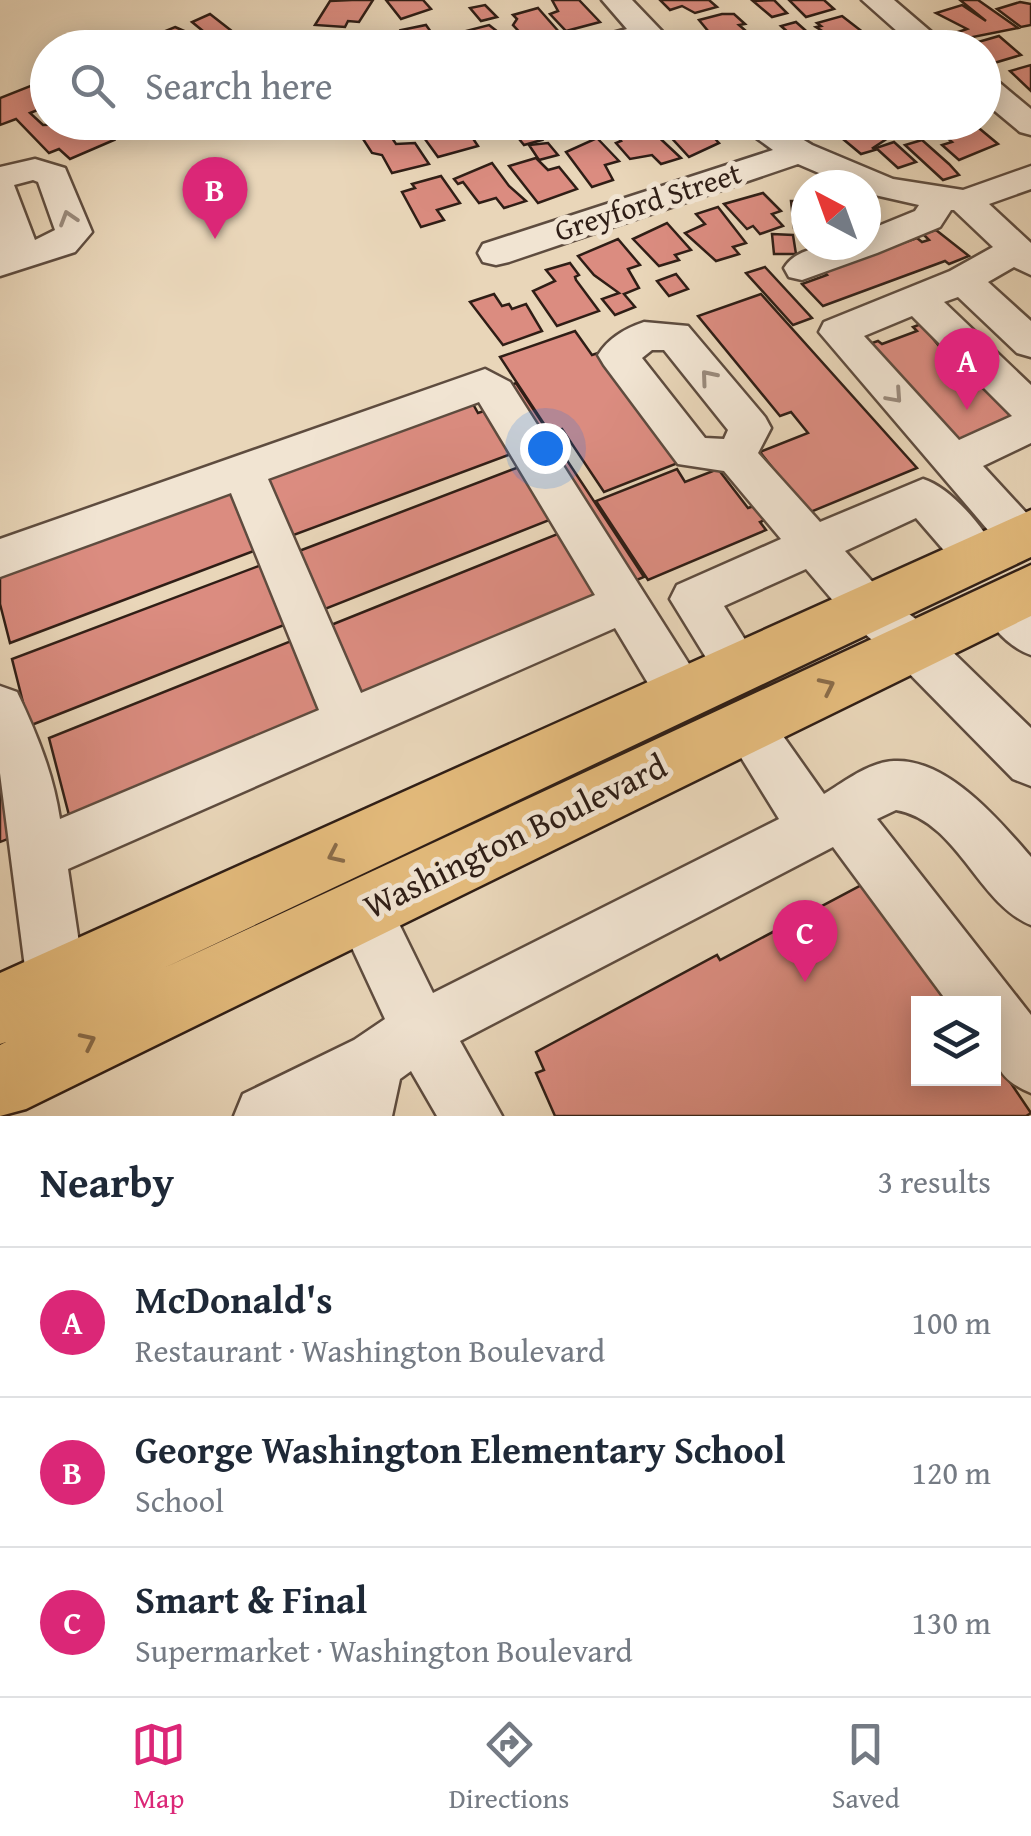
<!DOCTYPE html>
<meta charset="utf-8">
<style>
body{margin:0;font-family:"Gentium Book Plus",serif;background:#f2f2f3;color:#1f2937}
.controls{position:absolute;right:30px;bottom:30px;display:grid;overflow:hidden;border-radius:0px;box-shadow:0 5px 25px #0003}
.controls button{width:90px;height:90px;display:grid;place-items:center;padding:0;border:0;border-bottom:2px solid #e0e1e3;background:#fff;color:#1f2937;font:50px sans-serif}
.compass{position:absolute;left:791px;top:170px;width:90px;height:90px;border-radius:50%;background:#fff;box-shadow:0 5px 25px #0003;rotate:319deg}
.you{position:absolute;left:545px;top:448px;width:35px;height:35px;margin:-25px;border:8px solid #fff;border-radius:50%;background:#1a73e8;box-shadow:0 0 0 15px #1a73e833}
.badge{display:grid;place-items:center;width:65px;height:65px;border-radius:50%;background:#db2777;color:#fff;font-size:32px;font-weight:700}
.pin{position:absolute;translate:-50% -82px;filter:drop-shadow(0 2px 5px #0008)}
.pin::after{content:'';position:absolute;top:52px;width:35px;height:30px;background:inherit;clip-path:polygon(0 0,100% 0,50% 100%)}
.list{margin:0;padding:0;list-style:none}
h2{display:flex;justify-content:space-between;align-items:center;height:130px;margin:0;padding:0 40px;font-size:42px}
h2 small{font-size:32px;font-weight:400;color:#747a83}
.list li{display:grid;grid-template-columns:65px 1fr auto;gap:30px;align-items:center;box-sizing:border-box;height:150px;padding:0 40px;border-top:2px solid #e0e1e3}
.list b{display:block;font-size:38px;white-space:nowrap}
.list p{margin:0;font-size:32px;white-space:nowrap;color:#747a83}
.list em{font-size:32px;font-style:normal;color:#747a83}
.icon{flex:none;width:55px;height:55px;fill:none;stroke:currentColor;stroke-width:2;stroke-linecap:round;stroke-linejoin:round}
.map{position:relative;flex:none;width:1031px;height:1116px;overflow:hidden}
.search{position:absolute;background:#fff;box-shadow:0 5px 25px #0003;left:30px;right:30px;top:30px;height:110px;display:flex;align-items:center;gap:25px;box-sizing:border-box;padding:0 35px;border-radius:55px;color:#747a83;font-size:38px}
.sheet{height:580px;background:#fff}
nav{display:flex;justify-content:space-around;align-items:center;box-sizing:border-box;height:140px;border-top:2px solid #e0e1e3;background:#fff;font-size:28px;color:#747a83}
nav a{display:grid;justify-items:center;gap:5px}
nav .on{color:#db2777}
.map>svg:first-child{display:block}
.building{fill:#db8c80;stroke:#2f1e16;stroke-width:2.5}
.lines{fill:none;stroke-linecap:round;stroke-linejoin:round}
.minor-casing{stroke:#5e4c3f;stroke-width:5}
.major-casing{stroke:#2f1e16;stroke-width:5}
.minor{fill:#f1e4d2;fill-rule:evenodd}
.major{fill:#e4bb7c;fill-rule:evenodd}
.oneway{stroke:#9a8b7d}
.oneway2{stroke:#8a6c49}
.labels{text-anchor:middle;stroke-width:10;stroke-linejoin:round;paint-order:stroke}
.far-street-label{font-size:30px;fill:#2f1e16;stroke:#f1e4d2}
.street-label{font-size:35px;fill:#2f1e16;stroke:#f1e4d2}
</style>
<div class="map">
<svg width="1031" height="1116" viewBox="0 0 1031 1116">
<rect width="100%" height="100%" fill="#e9d6b9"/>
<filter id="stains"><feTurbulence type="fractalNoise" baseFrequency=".002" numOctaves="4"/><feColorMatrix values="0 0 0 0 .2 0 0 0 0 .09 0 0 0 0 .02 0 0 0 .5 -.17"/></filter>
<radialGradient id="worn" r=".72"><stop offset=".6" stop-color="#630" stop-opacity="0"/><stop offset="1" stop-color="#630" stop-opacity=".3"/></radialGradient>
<g class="building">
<polygon points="352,0 373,0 359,22 348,21 345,27 315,25 330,1"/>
<polygon points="386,0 423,0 431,9 401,19"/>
<polygon points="552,0 579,0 600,22 566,31 550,14 558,11"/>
<polygon points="660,0 709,0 717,7 695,13 682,6 670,10"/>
<polygon points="774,0 787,13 772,17 753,1"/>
<polygon points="789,0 824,0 834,9 806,17"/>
<polygon points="960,0 978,0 1018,28 963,39 955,33 967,29 936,13 962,5 986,21"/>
<polygon points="1020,2 1031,4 1031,25 1021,27 997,9"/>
<polygon points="485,5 497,17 481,21 470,8"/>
<polygon points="538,8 560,33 525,38 513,25 517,19 513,15"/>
<polygon points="210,14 233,32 214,40 192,22"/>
<polygon points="722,14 734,14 745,24 739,25 746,31 706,45 694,34 708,31 699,20"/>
<polygon points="842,16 864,33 838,41 816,27 821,26 817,23"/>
<polygon points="796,22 814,38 799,42 781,26"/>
<polygon points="426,25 431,32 408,39 401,30"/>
<polygon points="489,25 512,43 475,48 458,33"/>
<polygon points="175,27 196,36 190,38 197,44 188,48 124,48"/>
<polygon points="999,36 1021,55 994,63 984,54 984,48 971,44"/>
<polygon points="382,37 385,41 397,38 404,48 363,48 360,43"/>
<polygon points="1031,65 1031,91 1010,71"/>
<polygon points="48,79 48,106 30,113 43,125 118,122 103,129 114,140 70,159 59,149 49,153 16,119 0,125 0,98"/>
<polygon points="440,122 462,122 478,146 438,157 422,135 437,131 442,126"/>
<polygon points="552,122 559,130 541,135 531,123"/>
<polygon points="868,122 885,140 873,148 875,150 861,154 825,124"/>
<polygon points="700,123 719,143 689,157 667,133"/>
<polygon points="529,124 542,140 524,145 511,129"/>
<polygon points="974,124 998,144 959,160 942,145 952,142 943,134"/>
<polygon points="635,129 638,133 650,129 681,158 661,164 652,155 630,159 616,143 621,141 616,135"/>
<polygon points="388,132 396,144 415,143 429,164 392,173 382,155 372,153 363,139"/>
<polygon points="597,138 619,161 605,165 613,180 592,187 566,152"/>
<polygon points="922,140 949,164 959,175 943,180 905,145"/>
<polygon points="894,142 916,162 898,168 876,148"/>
<polygon points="548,143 558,155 539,160 529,145"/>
<polygon points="536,158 548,170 559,167 577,189 538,203 509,166"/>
<polygon points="492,163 509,186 526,201 504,208 496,198 479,203 463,182 458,184 454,179"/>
<polygon points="441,176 460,203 437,210 444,220 421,227 402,192 415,188 412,184"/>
<polygon points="763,193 781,211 772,214 783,226 760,234 753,226 747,229 724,204"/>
<polygon points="791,201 806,201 806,228 794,228"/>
<polygon points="718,207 746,243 733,247 739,254 716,261 685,233 705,224 696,214"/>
<polygon points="667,223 691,250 675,255 679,260 659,266 633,239"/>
<polygon points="936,230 969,256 949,264 945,261 823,306 802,284 827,275 823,271 917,238 922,242 929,240 923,234"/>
<polygon points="772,234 793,235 796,254 774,254"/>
<polygon points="618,239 640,265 628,269 639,288 624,294 635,307 615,315 602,299 619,293 594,275 578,256"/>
<polygon points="570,263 579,275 575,277 576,280 599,311 557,326 533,291 555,281 546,270"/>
<polygon points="765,267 812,318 793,325 746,273"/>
<polygon points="676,274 688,289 669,296 657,281"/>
<polygon points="494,294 502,306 509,304 512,309 526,304 542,331 503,345 470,302"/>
<polygon points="761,294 917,468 808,513 760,452 808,433 791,412 780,416 698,316"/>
<polygon points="921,324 962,374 969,372 1017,421 958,445 869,344 878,341 882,344 917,331 913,327"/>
<polygon points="575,331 592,355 598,353 678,463 604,492 562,429 550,433 500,357"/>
<polygon points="516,383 644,577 632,582 506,387"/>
<polygon points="473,404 478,413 484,411 511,454 291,536 265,479"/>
<polygon points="519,467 552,519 325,609 299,551"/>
<polygon points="677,469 685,482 718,469 748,508 754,506 765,520 760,522 766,530 648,580 596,501"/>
<polygon points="233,490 259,549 10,643 0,604 0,575"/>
<polygon points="560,533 599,596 362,695 331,625"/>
<polygon points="264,564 289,623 29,726 12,659"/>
<polygon points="296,639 327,711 70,819 49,738"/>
<polygon points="2,775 13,837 0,842 0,776"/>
<polygon points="873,879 957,1004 918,1004 918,1078 994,1078 994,1058 1031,1113 1026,1116 555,1116 536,1073 544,1070 536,1052 717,955 720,960"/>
</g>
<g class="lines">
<defs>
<g id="minor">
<polygon points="602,0 632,0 678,48 646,48 641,43 626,48 576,48 580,42 627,29"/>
<polygon points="862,0 894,0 950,48 916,48"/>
<polygon points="984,77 995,79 1031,109 1031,135 1020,132 984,102"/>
<path d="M734,122h40l38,23 81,34 70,11 68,-24v23l-42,15 42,39v32l-17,-8 -26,15 43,39v36l-14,-4 -59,-56 -14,5 87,83v58l-48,23 48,52v34l-10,3 -16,-5 -186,-218 5,-10 126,-51 43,-24 -39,-37h-3l-11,17 -63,26 -75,27 -13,-3 -5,-9c15,-25 56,-23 82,-23v-14l49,-20 4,-6 -53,-12v-8h-19l-49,-21 -289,98 -13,3 -13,-3 -5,-9 5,-9 290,-94zM912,316l100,100 -53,24 -95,-104z"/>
<path d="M35,159l30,9 27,64 -17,20 -75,24v-109zM33,180l5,2 17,48 -20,10 -21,-55z"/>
<path d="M644,322l44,4 77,91 6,11 -13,25 62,69 103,-43c29,9 63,51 76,78l-6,13 -16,6 -16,-6 -45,-52 -71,33 40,45 44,33 102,99v58l-18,-7 -118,-120 -42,-35 -47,-55 -82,37 38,61 -7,15 -17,6 -17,-6 -51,-83 7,-14 104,-46 -57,-68 -46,-7 -74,-99 -6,-10c10,-17 28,-27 46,-33zM652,350h12l64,80 -4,9 -19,-1 -63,-80z"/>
<path d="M485,369l25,13 188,296 7,16 -7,16 -17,6 -17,-6 -49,-82 -547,241 17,114 -9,20 -20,9 -20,-9 -9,-20 -27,-210v-87l17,6c20,42 36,81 43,127l259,-109 -88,-217 -231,84v-38zM479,402l116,193 -234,98 -93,-214z"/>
<path d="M1002,583l16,6 13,13v53c-24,-9 -41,-29 -52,-52l7,-14z"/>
<path d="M746,702l18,7 60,85c20,-12 45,-32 70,-33 53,-3 106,60 137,96v68c-54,-22 -73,-104 -135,-115l-19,9 154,196v78c-46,-19 -37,-46 -37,-89h-45l-116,-157 -373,194 42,75h-65l-26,-45 -11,8 -8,37h-158l9,-22 111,-54 31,-21 -51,-110 8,-20 20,-8 20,8 51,104 346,-174 -58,-94 7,-16z"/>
</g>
<polygon id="major" points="1031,510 1031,557 164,968 1031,565 1031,616 26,1109 0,1116 0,1045 6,1042 0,1044 0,973"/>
</defs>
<use href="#minor" class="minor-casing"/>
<use href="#major" class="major-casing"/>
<use href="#minor" class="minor"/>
<use href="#major" class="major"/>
</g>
<defs><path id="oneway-chevron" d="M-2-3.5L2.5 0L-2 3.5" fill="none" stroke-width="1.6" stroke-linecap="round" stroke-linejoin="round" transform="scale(2.5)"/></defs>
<g class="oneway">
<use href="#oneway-chevron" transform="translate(68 218) rotate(-107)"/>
<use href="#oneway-chevron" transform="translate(708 377) rotate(-130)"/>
<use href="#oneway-chevron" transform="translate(895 396) rotate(48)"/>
</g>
<g class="oneway2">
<use href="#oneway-chevron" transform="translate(827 686) rotate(-26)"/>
<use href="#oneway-chevron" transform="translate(335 855) rotate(155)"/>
<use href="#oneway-chevron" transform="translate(88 1041) rotate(-26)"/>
</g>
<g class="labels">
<g class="far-street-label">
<text transform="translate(648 202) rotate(-18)" y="10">Greyford Street</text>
</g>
<g class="street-label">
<text transform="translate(515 836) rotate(-26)" y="12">Washington Boulevard</text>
</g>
</g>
<rect width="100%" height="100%" filter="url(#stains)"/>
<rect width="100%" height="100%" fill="url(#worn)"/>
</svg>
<div class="controls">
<button><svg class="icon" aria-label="layers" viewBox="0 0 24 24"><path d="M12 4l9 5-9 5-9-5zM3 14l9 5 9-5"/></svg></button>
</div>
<svg class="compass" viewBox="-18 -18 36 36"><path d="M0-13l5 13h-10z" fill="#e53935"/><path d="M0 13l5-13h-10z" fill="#747a83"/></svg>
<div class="you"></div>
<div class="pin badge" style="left:967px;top:410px">A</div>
<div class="pin badge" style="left:215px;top:239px">B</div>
<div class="pin badge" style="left:805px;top:982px">C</div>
<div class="search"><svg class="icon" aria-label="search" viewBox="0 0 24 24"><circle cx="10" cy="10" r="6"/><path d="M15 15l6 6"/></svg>Search here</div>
</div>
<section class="sheet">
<h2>Nearby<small>3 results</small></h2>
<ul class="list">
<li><span class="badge">A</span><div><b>McDonald's</b><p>Restaurant · Washington Boulevard</p></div><em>100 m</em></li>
<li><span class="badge">B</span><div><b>George Washington Elementary School</b><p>School</p></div><em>120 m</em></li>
<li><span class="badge">C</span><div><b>Smart &amp; Final</b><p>Supermarket · Washington Boulevard</p></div><em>130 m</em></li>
</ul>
</section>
<nav>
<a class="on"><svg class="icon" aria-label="map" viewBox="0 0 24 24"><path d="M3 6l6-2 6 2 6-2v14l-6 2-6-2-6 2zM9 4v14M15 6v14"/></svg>Map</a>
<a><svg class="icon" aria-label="directions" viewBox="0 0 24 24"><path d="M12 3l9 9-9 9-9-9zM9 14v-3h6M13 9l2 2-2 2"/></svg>Directions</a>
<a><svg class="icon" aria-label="saved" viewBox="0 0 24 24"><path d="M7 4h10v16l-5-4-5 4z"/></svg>Saved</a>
</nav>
